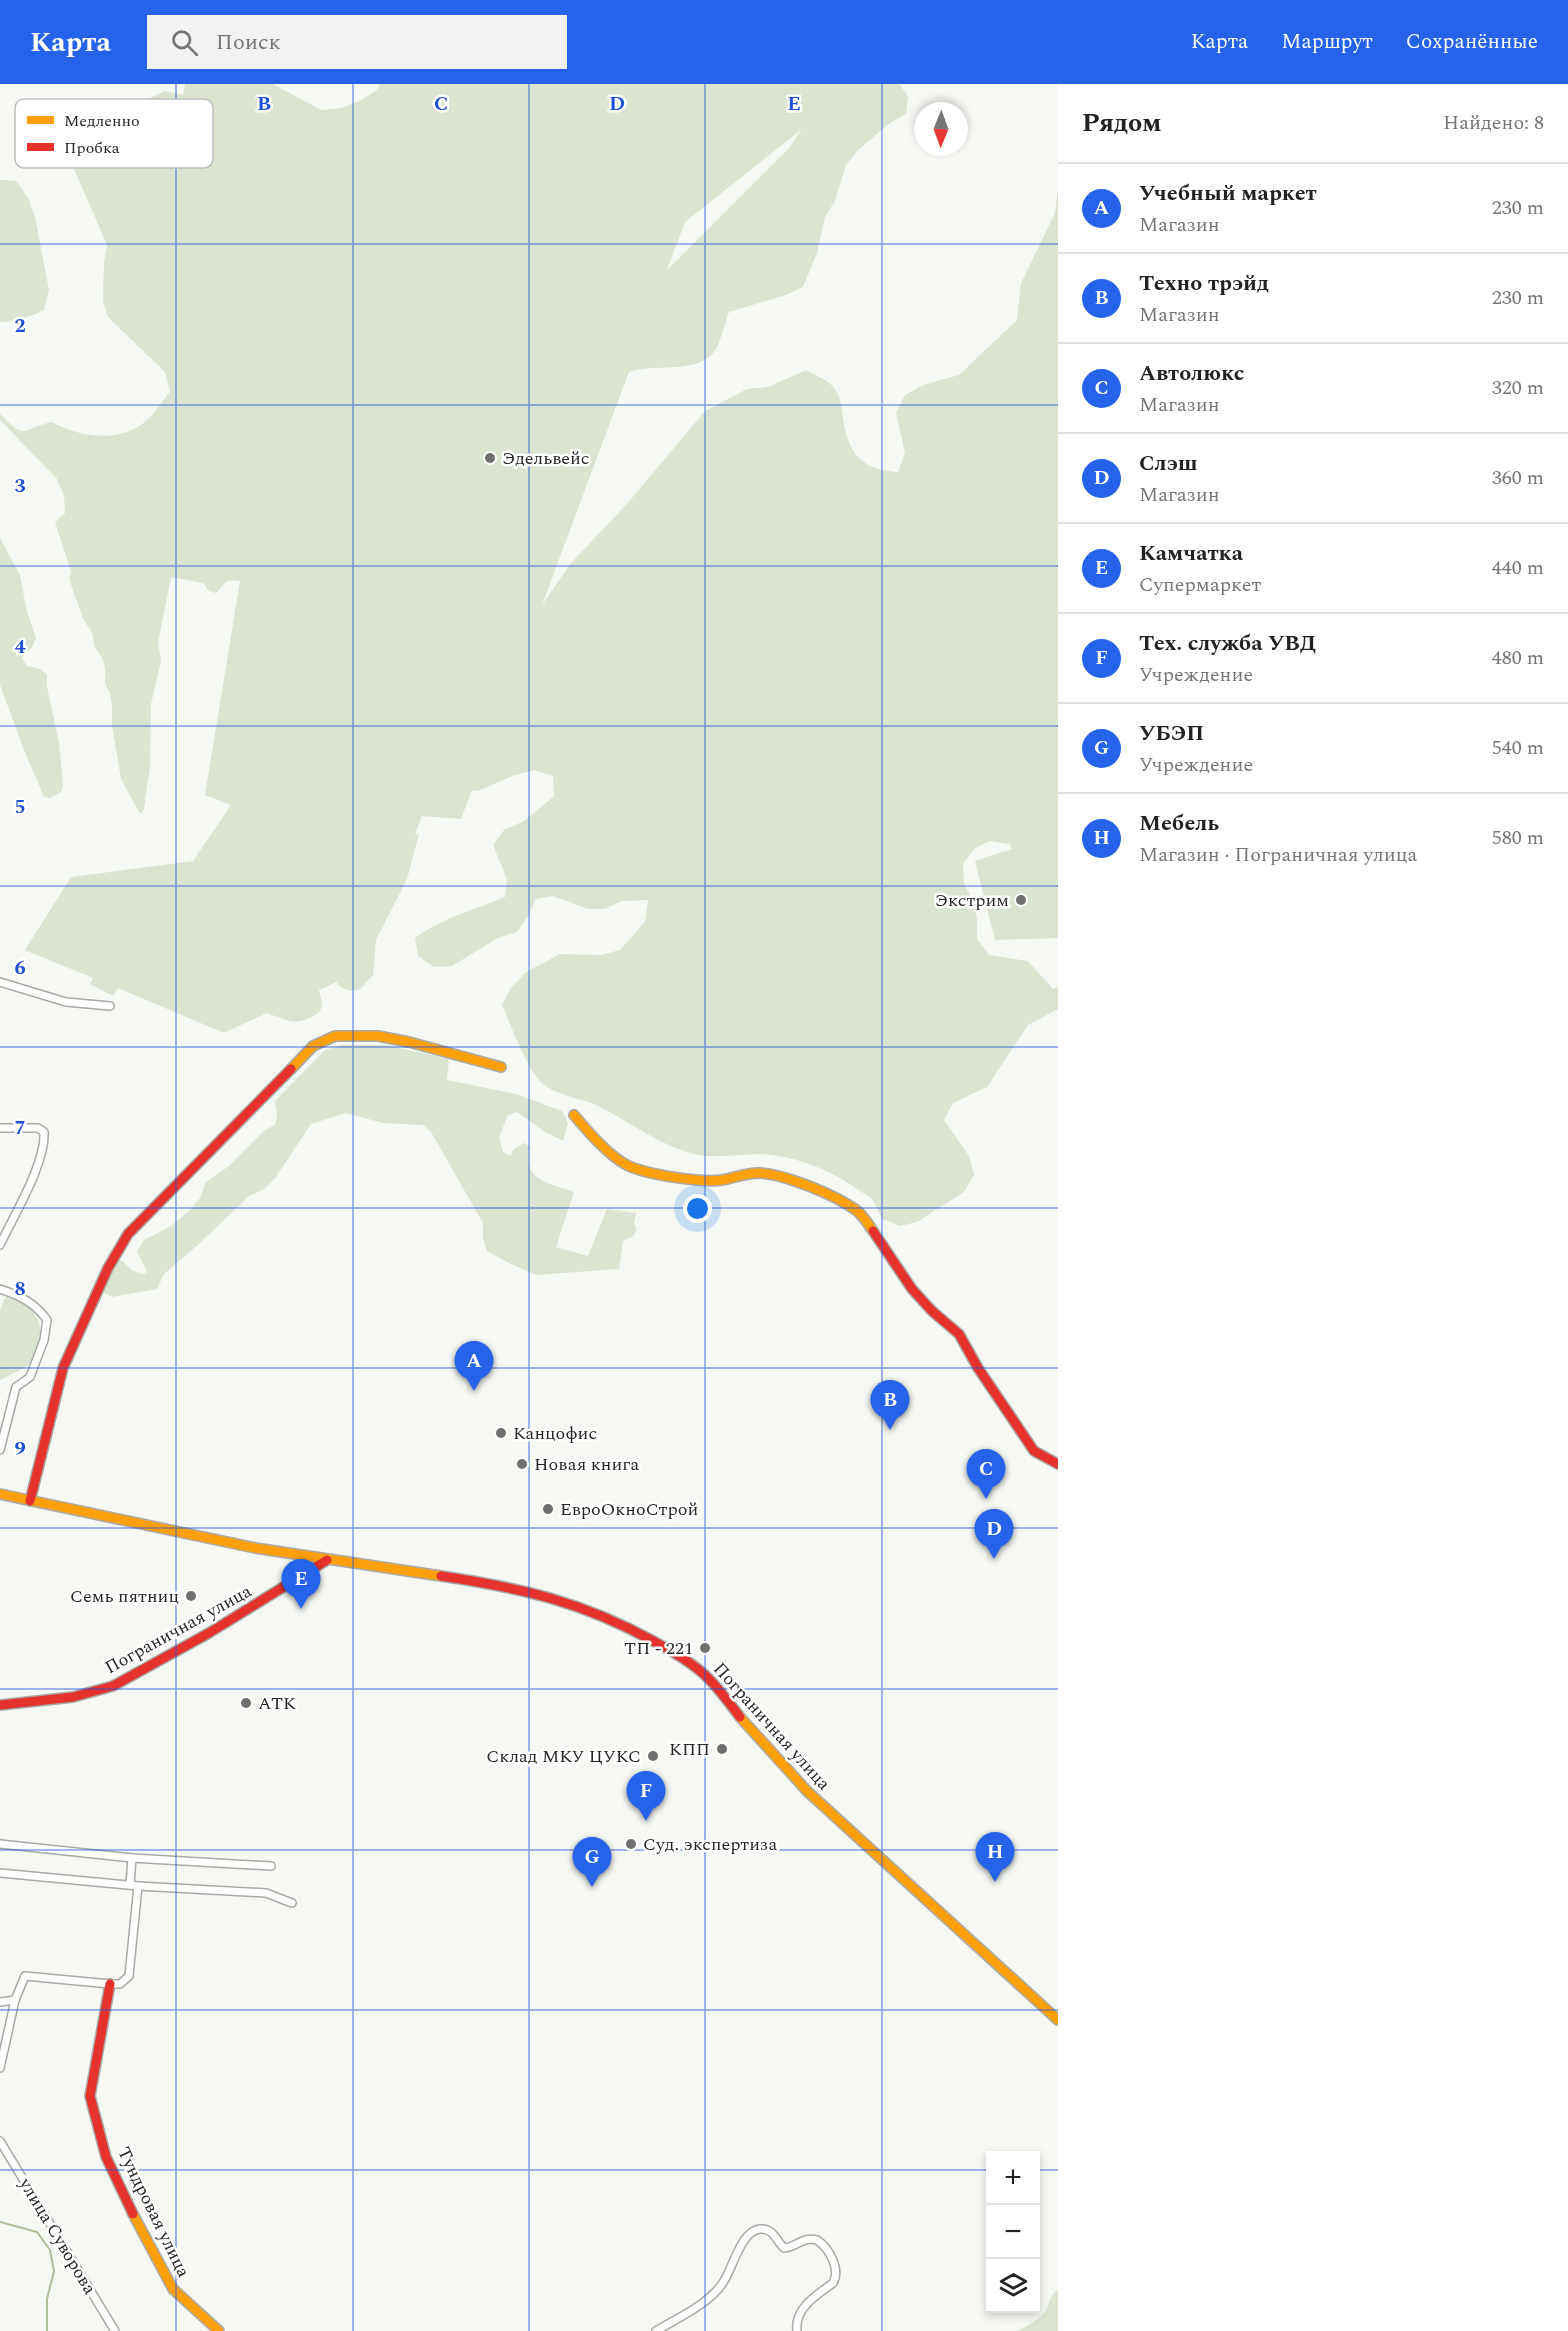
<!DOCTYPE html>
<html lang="ru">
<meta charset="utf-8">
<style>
body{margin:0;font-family:Spectral,serif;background:#f2f2f2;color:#222}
.controls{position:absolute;right:18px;bottom:18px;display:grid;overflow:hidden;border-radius:0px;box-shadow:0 3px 9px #0003}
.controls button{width:54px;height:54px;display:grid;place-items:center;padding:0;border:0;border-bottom:2px solid #e0e0e0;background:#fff;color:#222;font:30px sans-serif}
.compass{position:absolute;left:914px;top:18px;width:54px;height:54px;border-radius:50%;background:#fff;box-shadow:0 3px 9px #0003;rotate:181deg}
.you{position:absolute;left:698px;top:1125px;width:21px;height:21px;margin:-15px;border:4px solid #fff;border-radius:50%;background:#1a73e8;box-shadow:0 0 0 9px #1a73e833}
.badge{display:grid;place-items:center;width:39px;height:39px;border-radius:50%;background:#2563eb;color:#fff;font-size:20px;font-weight:700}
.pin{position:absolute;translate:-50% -50px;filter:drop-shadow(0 2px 3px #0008)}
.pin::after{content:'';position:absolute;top:32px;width:21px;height:18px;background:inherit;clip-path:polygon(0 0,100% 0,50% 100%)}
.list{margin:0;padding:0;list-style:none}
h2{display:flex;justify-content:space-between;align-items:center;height:78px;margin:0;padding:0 24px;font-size:26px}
h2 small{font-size:20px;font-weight:400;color:#767676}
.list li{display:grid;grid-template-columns:39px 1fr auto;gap:18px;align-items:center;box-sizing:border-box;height:90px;padding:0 24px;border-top:2px solid #e0e0e0}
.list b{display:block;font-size:22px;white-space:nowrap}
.list p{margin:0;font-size:20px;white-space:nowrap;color:#767676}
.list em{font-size:20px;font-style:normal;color:#767676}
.icon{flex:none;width:33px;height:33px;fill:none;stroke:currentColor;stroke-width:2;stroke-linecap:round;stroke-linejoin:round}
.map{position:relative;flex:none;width:1058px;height:2247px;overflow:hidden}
header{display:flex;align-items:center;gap:36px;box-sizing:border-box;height:84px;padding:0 30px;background:#2563eb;color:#fff}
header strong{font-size:28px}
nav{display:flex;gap:33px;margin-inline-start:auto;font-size:21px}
.search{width:420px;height:54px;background:#f2f2f2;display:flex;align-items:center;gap:15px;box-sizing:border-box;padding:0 21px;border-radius:0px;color:#767676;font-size:22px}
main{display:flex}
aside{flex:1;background:#fff}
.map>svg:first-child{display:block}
.green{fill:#dae4d1;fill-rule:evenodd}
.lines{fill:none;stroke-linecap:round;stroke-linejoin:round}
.stream{stroke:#aebf9a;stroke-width:2}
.street-casing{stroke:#a9aaa8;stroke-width:10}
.slow-casing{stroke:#a9aaa8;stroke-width:12}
.jam-casing{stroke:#a9aaa8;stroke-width:12}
.street{stroke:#fefefd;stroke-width:7}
.slow{stroke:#ff9f0a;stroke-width:9}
.jam{stroke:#e5322d;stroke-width:9}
.grid{fill:none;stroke:#1d4ed8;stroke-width:1.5;stroke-opacity:0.55}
.poi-dot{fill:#6f706d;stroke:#fff;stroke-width:2}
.labels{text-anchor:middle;stroke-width:5;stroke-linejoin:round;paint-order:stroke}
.poi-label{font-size:18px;fill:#262725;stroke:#fff;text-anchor:start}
.street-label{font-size:18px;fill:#262725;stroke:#fff}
.key{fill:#fff;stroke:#bebebe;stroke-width:1.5}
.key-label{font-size:16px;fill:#262725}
.grid-label{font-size:20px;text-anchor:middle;font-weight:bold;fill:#1d4ed8;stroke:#fff;stroke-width:5;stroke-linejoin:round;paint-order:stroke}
</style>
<header>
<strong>Карта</strong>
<div class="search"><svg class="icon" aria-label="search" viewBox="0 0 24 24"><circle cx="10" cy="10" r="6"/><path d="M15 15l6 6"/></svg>Поиск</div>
<nav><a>Карта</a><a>Маршрут</a><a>Сохранённые</a></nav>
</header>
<main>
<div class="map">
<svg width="1058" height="2247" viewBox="0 0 1058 2247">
<rect width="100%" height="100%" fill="#f6f8f4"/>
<g class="green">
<path d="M185,0h88l48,26 21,-2 17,-7 17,-10 4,-7h519l9,12 -2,18 -16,9 -33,28 -11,14 -11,36 -10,16 -8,36 -14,34 -17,8 -57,17c-4,10 -9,33 -15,40 -18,23 -60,11 -85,20l-87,233 29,-42 55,-58 79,-94 42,-22 21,-2 38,-17c8,5 23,10 28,18 8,11 8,23 10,36 6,33 21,46 54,48l7,-19 -9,-40 9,-18 18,-10 36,-10 58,-55 4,-37 34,-70 3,-24v749l-63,2 -20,-79 37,-12 -3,-5 -19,-3 -16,8 -11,15 1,20 10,17 3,18v20l12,16 39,6 25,28 5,-2v22l-30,16 -41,62 -34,16 -9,17 25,36 5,19 -10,17 -47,30 -17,4 -18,-7c-3,-6 -5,-12 -8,-17 -3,-5 -9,-8 -14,-11 -26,-19 -56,-32 -88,-36 -26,-3 -53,5 -78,-1 -34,-8 -67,-34 -98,-49 -18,-8 -40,-9 -55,-23 -15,-15 -30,-57 -39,-77l9,-17 15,-16 34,-18 41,1 19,-5 25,-28 3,-22 -26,1 -17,8h-17l-35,-13 -17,3 -8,17 -11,16 -19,6 -46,28 -18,1 -16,-11 -3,-18c27,-20 59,-28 90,-41l2,-18 -14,-34 11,-15 20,-9 30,-25 -1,-20 -19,-6 -22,6 -34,15 -6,-1 -11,29 -39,-3 -7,18h4l-12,45 -31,61 -3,35 -13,14 -9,2 -9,-3 -6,-6 -17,8 3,13 -2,9c-24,15 -28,10 -53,1l-43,20 -106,-45 -5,8 -23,-12 3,-6 -68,-28 46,-73 122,-16 38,-56 -26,-10 35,-214c-15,-3 -15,3 -24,12l-7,-2 -6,-8 -32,-6 -13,66 3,18 -10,43 -1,62 -6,42 -2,5 -3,-1 -18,-33 -9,-53v-20l-2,-13 -5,-9v-17l-4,-11 -7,-10 -1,-11 -10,-17 -14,-39 2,-7 -16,-50 10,-9 -1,-17 -7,-17 -57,-59v-6c28,28 19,15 52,8 27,15 67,22 94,-1 9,-7 16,-20 24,-29l-5,-20 -57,-55 -5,-16 1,-39 3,-17 -36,-83 -2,-24 10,-18 15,-12 37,-1 34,-16 18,4zM802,45l-13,19 -122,122 18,-48z"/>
<path d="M0,96l16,1 12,17 7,19 14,73 -5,20c-14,7 -27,11 -44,12z"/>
<polygon points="0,454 20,491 27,528 36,554 33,562 22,574 27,582 40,585 47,591 47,603 59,659 63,702 61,708 50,714 44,713 24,666 0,601"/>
<path d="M342,961h44l63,14 -2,21 69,14 46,17 6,12 -5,18 -18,-9 -28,-20 -9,3 -9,22 4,15 7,4 4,-7 10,-6 7,3c-11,34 17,37 43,46l-18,55 32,9 19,-47 29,4 -2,11 3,6 -5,7 -9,4 -4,28 -83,6 -27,-12 -22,-12 -4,-12v-16l-52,-91 -8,-7 -40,-2 -37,-10 -35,11 -35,53 -13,13 -14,6 -49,47 -36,31 -7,15 -45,8 -8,-4v-7l13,-27 6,2 8,9 12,4 4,-2 -10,-21 7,-11 27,-14 19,-16 10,-12 6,-16 23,-16 36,-36 10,-5 2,-9 -2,-15 50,-51z"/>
<path d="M6,1212c23,8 43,24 31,51 -2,5 -5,14 -8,17 -7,7 -21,11 -29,16v-70z"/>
<path d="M1056,2207h2v40h-40c8,-5 19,-10 26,-18 6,-7 3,-14 12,-22z"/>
</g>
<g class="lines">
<polyline class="stream" points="0,2138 37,2148 50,2166 54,2187 47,2215 47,2247"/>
<defs>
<g id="street">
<polyline points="0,898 66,918 110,922"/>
<path d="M0,1044h38l6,4c2,31 -30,83 -44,113"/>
<path d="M0,1205c19,6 35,14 47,31l-3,20 -14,37 -14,10 -16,63"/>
<polyline points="0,1760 132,1774 271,1782"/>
<polyline points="0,1789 138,1802 266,1809 292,1819"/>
<polyline points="130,1801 132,1774"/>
<polyline points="15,1916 25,1892 110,1900 120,1900 129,1892 138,1802"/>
<polyline points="0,1918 15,1916 0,1984"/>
<polyline points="0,2057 115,2247"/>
<path d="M656,2247c23,-14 54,-27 68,-50 9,-14 17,-50 36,-52 14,-1 16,12 24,19 13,-1 19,-12 33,-8 12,8 24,29 16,43 -16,12 -39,25 -36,48"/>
</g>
<g id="slow">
<polyline points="291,985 313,962 335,952 378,952 409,958 501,983"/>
<path d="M574,1031c14,17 37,44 57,52 20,8 70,16 91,13 12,-2 24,-7 36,-7 25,0 77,22 98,37 7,5 12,14 17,21"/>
<polyline points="0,1410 255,1464 441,1492"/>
<polyline points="740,1633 807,1707 1058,1936"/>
<polyline points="133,2130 173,2205 219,2247"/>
</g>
<g id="jam">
<polyline points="873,1147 912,1205 932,1227 959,1250 978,1284 1034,1367 1058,1380"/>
<polyline points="30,1417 63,1284 108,1184 128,1150 291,985"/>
<path d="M441,1492c81,12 142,26 214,66 18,10 38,21 53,36 12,12 22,26 32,39"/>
<polyline points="0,1621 73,1613 113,1602 209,1549 327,1476"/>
<polyline points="110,1900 90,2012 106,2073 133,2130"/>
</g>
</defs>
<use href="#street" class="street-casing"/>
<use href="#slow" class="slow-casing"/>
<use href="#jam" class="jam-casing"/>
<use href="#street" class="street"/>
<use href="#slow" class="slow"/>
<use href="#jam" class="jam"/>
</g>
<path class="grid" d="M176,0v2247M353,0v2247M529,0v2247M705,0v2247M882,0v2247M0,160h1058M0,321h1058M0,482h1058M0,642h1058M0,802h1058M0,963h1058M0,1124h1058M0,1284h1058M0,1444h1058M0,1605h1058M0,1766h1058M0,1926h1058M0,2086h990M1036,2086h22"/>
<g class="poi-dot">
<circle cx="490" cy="374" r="6"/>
<circle cx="1021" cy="816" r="6"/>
<circle cx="501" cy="1349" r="6"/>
<circle cx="522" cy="1380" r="6"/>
<circle cx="548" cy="1425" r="6"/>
<circle cx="191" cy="1512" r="6"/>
<circle cx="705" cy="1564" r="6"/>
<circle cx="246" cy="1619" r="6"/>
<circle cx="722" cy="1665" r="6"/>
<circle cx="653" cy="1672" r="6"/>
<circle cx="631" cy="1760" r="6"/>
</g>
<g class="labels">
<g class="poi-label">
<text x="502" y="380">Эдельвейс</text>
<text x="1009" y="822" text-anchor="end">Экстрим</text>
<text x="513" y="1355">Канцофис</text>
<text x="534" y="1386">Новая книга</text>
<text x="560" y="1431">ЕвроОкноСтрой</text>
<text x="179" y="1518" text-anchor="end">Семь пятниц</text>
<text x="693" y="1570" text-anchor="end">ТП - 221</text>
<text x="258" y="1625">АТК</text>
<text x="710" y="1671" text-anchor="end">КПП</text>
<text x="641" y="1678" text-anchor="end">Склад МКУ ЦУКС</text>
<text x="643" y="1766">Суд. экспертиза</text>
</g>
<g class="street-label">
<text transform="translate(178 1545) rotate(-29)" y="6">Пограничная улица</text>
<text transform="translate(772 1642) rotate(48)" y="6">Пограничная улица</text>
<text transform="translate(154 2128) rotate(64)" y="6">Тундровая улица</text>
<text transform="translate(58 2152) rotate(59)" y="6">улица Суворова</text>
</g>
</g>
<rect x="15" y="15" width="198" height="69" rx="9" class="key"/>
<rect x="27" y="32" width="27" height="8" fill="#ff9f0a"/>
<rect x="27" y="59" width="27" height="8" fill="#e5322d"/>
<g class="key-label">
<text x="64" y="42">Медленно</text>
<text x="64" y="69">Пробка</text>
</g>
<g class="grid-label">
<text x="264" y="26">B</text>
<text x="441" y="26">C</text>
<text x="617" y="26">D</text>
<text x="794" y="26">E</text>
<text x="20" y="248">2</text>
<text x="20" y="408">3</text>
<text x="20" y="569">4</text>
<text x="20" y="729">5</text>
<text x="20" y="890">6</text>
<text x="20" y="1050">7</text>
<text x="20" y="1211">8</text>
<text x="20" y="1371">9</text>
</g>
</svg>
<div class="controls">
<button>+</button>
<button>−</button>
<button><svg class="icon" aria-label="layers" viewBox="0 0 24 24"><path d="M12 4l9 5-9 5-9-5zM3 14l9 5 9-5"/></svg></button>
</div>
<svg class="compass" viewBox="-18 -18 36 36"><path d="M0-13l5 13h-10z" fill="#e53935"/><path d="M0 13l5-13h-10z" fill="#767676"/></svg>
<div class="you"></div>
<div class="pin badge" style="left:474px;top:1307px">A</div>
<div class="pin badge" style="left:890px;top:1346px">B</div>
<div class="pin badge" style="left:986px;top:1415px">C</div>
<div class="pin badge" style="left:994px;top:1475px">D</div>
<div class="pin badge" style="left:301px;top:1525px">E</div>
<div class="pin badge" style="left:646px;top:1737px">F</div>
<div class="pin badge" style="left:592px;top:1803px">G</div>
<div class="pin badge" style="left:995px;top:1798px">H</div>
</div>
<aside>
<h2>Рядом<small>Найдено: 8</small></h2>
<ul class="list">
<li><span class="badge">A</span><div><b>Учебный маркет</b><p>Магазин</p></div><em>230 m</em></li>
<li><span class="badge">B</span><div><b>Техно трэйд</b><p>Магазин</p></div><em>230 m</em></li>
<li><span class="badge">C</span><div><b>Автолюкс</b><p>Магазин</p></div><em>320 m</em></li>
<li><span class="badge">D</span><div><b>Слэш</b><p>Магазин</p></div><em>360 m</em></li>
<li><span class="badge">E</span><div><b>Камчатка</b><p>Супермаркет</p></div><em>440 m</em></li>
<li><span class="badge">F</span><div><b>Тех. служба УВД</b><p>Учреждение</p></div><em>480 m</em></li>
<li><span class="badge">G</span><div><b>УБЭП</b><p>Учреждение</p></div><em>540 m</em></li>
<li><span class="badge">H</span><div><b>Мебель</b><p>Магазин · Пограничная улица</p></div><em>580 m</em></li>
</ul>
</aside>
</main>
